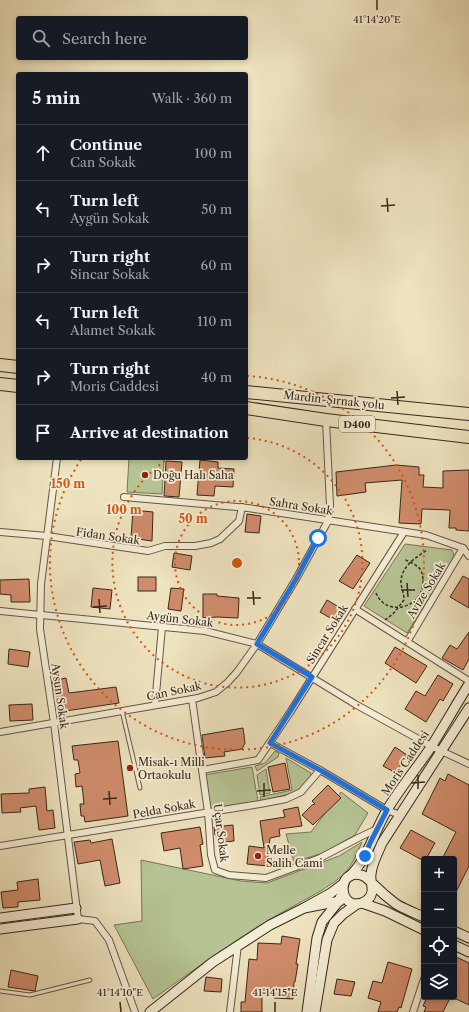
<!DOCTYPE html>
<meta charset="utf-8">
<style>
body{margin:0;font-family:"Libre Caslon Text",serif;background:#20242c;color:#f1f3f6}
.controls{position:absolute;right:12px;bottom:12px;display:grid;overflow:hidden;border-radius:4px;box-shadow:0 2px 6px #0003}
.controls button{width:36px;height:36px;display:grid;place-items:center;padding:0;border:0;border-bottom:1px solid #363941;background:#171b24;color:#f1f3f6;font:20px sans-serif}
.stop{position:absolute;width:12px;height:12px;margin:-9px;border:3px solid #1a73e8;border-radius:50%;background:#fff}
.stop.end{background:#1a73e8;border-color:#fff;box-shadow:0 1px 4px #0008}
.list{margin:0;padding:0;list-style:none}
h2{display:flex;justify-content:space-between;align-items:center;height:52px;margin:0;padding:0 16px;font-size:17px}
h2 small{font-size:13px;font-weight:400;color:#9ea1a6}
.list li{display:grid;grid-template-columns:26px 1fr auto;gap:12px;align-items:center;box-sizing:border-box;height:56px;padding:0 16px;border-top:1px solid #363941}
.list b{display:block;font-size:15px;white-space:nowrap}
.list p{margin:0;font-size:13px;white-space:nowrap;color:#9ea1a6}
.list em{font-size:13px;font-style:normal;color:#9ea1a6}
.icon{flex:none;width:22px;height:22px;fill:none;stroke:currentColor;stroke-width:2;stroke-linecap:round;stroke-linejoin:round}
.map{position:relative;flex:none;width:469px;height:1012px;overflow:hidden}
.search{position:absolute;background:#171b24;box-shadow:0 2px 6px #0003;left:16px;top:16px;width:232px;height:44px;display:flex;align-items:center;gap:10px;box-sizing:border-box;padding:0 14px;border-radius:4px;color:#9ea1a6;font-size:15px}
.panel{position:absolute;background:#171b24;box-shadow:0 2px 6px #0003;left:16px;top:72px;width:232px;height:388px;border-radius:4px}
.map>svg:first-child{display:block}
.green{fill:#b6c494;stroke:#777658}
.building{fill:#d08c6b;stroke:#38271b}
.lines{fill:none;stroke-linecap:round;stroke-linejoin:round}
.lane-casing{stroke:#665644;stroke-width:5}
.street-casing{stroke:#665644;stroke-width:8}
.secondary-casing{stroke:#38271b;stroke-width:11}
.highway-casing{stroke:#38271b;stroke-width:14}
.path{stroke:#38271b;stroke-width:1.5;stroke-dasharray:3 2;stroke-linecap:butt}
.lane{stroke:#f4edd5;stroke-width:3}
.street{stroke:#f4edd5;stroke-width:6}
.secondary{stroke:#f4edd5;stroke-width:9}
.highway{stroke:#eee3bf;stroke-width:12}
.route{stroke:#1a73e8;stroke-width:5}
.ticks{fill:none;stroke:#38271b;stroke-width:1.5}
.ring{fill:none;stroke:#d6540e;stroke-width:2;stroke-dasharray:2 4}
.poi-dot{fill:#8f2418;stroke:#f4edd5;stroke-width:1.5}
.labels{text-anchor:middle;stroke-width:3.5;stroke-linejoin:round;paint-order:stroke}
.shield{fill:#f4edd5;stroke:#706253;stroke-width:1}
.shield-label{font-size:10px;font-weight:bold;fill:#38271b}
.street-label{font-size:11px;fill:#38271b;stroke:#f4edd5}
.poi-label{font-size:11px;fill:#38271b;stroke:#f4edd5;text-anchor:start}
.ticks-label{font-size:10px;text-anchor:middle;fill:#38271b;stroke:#f4edd5;stroke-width:3.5;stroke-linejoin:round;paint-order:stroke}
.centre{fill:#d6540e;stroke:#f4edd5;stroke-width:2}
.ring-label{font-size:12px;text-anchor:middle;font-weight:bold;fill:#d6540e;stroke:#f4edd5;stroke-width:3.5;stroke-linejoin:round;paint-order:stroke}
</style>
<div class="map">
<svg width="469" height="1012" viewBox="0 0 469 1012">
<rect width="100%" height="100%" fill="#eee3bf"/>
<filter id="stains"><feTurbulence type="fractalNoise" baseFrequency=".005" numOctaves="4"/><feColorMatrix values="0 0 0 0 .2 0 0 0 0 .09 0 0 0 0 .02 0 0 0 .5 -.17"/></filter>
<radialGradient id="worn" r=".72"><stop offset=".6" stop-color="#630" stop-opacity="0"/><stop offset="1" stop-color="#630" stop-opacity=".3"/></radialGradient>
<g class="green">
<polygon points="129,458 164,458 162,494 127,492"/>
<polygon points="405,544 452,550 455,558 407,633 364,606"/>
<polygon points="275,751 279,753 278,757 257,771 255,766 265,763"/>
<polygon points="286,758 311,773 311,778 297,792 261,801 260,797 292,790"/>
<polygon points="252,767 258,801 210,809 204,775"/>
<polygon points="266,769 270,793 260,795 257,775"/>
<polygon points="341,792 368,813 355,835 323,853 294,862 286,834 311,832"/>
<path d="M362,842c-5,11 -10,25 -20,34 -22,18 -49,29 -73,44 -40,24 -78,52 -116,79l-39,-74 28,-4 -1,-61 100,21 26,2 72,-27z"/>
</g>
<g class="building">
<polygon points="200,460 218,462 218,468 234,469 233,487 215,486 214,496 197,495"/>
<polygon points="166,461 182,462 179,497 164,496"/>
<polygon points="396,465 419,467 419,475 424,475 423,487 443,488 443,471 469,470 469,531 456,530 456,528 449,528 450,510 422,509 421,524 399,523 402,480 365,483 366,492 337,496 336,472"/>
<polygon points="133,510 153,512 152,541 131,538"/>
<polygon points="247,514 261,516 259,533 245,532"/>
<polygon points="174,553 192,556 190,570 172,567"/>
<polygon points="357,555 370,563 353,589 339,581"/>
<polygon points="463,576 469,579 469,608 450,597"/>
<rect x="138" y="577" width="18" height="14"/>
<polygon points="29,579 30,602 11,602 11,595 0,594 0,580"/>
<polygon points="93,588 112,590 110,609 91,607"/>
<polygon points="171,588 184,589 181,611 168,609"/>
<polygon points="203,594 217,594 217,596 239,598 238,618 217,617 203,618"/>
<polygon points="327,600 344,610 337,622 320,612"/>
<polygon points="469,632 469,659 463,670 442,658 450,645 457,649"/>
<polygon points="395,647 427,666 416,683 385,663"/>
<polygon points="9,649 30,652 28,667 8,664"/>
<polygon points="438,675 453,684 443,701 440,699 426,722 405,709 416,691 425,696"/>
<polygon points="66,678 69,693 116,687 119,703 59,712 56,692 54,692 52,681"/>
<polygon points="32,704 33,720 10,721 9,705"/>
<polygon points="243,728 245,743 242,749 224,752 225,756 205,758 202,735"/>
<polygon points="118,741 128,816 85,822 84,816 81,816 80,804 84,804 82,786 76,787 75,774 80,773 78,760 74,760 72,746"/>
<polygon points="395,747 407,755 396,773 383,766"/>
<polygon points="285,763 290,789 273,792 268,767"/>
<polygon points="448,774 469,785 469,866 454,896 454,859 442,859 456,832 422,814 440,778 445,781"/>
<polygon points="328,785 341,798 313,825 302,815 312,805 315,804 312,801"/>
<polygon points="45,787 47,811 53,810 55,828 39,830 36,806 20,808 21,812 2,813 1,794 29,793 29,789"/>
<polygon points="298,807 302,826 279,829 280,836 270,838 267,866 247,864 249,846 264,848 260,821 285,817 283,810"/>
<polygon points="233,825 234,841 226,842 226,844 218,845 217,835 215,835 214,827"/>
<polygon points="200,827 203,844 200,845 203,866 183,869 180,848 164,851 161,833"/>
<polygon points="411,830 435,843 426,859 424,859 424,861 400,848"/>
<polygon points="112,839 120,883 105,886 100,860 78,864 74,842 90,840 91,843"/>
<polygon points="38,879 40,900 18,902 18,907 3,908 1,892 18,890 17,882"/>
<polygon points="282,936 300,939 296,964 298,964 295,982 294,982 293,999 274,998 275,994 262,993 262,1012 241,1012 241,1002 245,1002 249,959 257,960 258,943 281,944"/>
<polygon points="454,956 469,963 469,1005 454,998"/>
<polygon points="388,962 412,969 401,1008 399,1007 397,1012 378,1012 381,1002 368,998 373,981 382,983"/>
<polygon points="11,970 38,976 35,991 8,987"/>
<polygon points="206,977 222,979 221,992 204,991"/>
<polygon points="337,979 355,982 351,996 334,994"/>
<polygon points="427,997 443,997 449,1000 443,1012 424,1012 426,1007 423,1006"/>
</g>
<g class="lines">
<defs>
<g id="lane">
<polyline points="122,711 140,788"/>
<polyline points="0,991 30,995 90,980"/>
</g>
<g id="street">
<polyline points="57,458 41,584 40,629 54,723 78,919 95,921 109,940 135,1012"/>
<polyline points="124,497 248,508 426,535 463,548 469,556"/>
<polyline points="0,532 47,536 148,551 165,546 195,546 211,543 220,539 239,521 242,507"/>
<polyline points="355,609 469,681"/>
<polyline points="0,611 205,631 257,644 355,704 431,746 469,764"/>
<polyline points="407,642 463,548"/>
<polyline points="192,699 208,812 211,855 215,870 229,875 266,878 320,858 360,837 377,829"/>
<polyline points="155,705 162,627"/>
<polyline points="0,732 198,698 216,692 228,682 237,672 257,644 296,579 328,521 330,506 326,420"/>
<polyline points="270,743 320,770 387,810 400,815"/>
<polyline points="202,770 258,760 291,711 404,532"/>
<polyline points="0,846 260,804 286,799 301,792 320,770"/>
<polyline points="230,1012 238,945"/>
<polyline points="413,1012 424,979"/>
</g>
<g id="secondary">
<path d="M350,876c18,-18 24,-44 37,-66 13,-22 30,-42 44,-63 13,-21 25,-42 38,-63"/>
<polyline points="340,901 304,908 331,893 344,883"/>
<polyline points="362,903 385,911 424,930"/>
<path d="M424,917c-9,-4 -20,-8 -28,-13 -8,-6 -16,-13 -23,-20 -4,-3 -6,-8 -12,-9 -25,-7 -23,36 1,28 5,-2 9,-6 10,-11 1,-6 -2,-12 -1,-18 1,-11 7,-21 11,-31l87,-135"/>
<polyline points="0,918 76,908"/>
<polyline points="0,929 78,919"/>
<polyline points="454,931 469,938"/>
<polyline points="454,945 469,952"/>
<polyline points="150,1012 213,962 270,925 304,908"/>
<polyline points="307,1012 317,938 322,922 338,902 343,892"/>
<polyline points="315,1012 327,940 334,923 343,914 357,904"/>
</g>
<g id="highway">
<polyline points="0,365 18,367"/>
<polyline points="0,384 18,386"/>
<polyline points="246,392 469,414"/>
<polyline points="246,408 326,420 469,437"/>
</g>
</defs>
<use href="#lane" class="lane-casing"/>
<use href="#street" class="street-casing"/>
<use href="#secondary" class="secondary-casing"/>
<use href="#highway" class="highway-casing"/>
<g class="path">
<path d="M376,593c10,25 48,15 47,-12 0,-5 -1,-9 -3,-12 -4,-5 -11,-7 -16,-10"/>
<path d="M385,620l8,-6 11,-14c0,-6 -2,-11 -3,-16 -1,-17 14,-26 26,-34"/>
</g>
<use href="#lane" class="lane"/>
<use href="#street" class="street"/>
<use href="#secondary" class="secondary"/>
<use href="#highway" class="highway"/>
</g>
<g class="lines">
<polyline class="route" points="318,538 296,579 257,644 312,677 270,743 320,770 387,810 370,843 365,856"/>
</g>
<path class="ticks" d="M377,0v10M387,198l1,14M381,206l14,-1M397,391l1,14M391,398l14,-1M407,583l1,14M401,590h14M253,591l1,14M247,598h14M99,599l1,14M93,607l14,-1M418,775v14M264,783v14M411,783l14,-1M109,791l1,14M257,791l14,-1M103,799l14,-1M120,1002l1,10M275,1002v10"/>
<g class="ring">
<circle cx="237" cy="563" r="62"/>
<path d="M247 438A125 125 0 1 1 169 458"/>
<path d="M247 376A187 187 0 1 1 82 458"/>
</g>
<g class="poi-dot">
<circle cx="145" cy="475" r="4"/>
<circle cx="130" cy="768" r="4"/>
<circle cx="258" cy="856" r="4"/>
</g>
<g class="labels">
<rect class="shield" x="339" y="416" width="36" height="16" rx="3"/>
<g class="shield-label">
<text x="357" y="428">D400</text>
</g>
<g class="street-label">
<text transform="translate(334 400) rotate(6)" y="4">Mardin-Şırnak yolu</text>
<text transform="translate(301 506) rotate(9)" y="4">Sahra Sokak</text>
<text transform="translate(108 536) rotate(8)" y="4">Fidan Sokak</text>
<text transform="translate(426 590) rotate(-59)" y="4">Avize Sokak</text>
<text transform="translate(180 619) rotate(7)" y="4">Aygün Sokak</text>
<text transform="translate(327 634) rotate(-58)" y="4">Sincar Sokak</text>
<text transform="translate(174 691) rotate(-12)" y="4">Can Sokak</text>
<text transform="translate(60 696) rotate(82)" y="4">Aysun Sokak</text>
<text transform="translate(405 763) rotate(-56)" y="4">Moris Caddesi</text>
<text transform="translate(164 809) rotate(-10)" y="4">Pelda Sokak</text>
<text transform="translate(221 833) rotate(83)" y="4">Uçar Sokak</text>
</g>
<g class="poi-label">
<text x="153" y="479">Doğu Halı Saha</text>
<text x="138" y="766">Misak-ı Milli<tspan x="138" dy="13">Ortaokulu</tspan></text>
<text x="266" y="854">Melle<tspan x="266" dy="13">Salih Cami</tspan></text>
</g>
</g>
<g class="ticks-label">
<text x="377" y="23">41°14'20"E</text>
<text x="120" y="996">41°14'10"E</text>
<text x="275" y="996">41°14'15"E</text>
</g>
<circle cx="237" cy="563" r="6" class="centre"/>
<g class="ring-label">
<text x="68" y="488">150 m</text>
<text x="124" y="514">100 m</text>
<text x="193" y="523">50 m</text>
</g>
<rect width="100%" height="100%" filter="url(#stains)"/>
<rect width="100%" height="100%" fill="url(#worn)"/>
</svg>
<div class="controls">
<button>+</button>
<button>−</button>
<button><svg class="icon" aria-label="locate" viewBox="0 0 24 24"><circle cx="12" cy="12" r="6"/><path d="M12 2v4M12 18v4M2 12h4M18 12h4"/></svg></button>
<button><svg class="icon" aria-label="layers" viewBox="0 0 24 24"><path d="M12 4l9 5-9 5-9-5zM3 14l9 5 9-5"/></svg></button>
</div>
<div class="stop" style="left:318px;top:538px"></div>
<div class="stop end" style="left:365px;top:856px"></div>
<div class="search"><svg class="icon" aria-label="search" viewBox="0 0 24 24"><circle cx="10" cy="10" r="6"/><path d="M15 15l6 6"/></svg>Search here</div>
<section class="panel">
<h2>5 min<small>Walk · 360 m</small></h2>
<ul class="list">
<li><svg class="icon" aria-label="ahead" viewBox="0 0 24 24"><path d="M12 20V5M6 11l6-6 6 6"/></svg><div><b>Continue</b><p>Can Sokak</p></div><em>100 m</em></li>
<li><svg class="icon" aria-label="left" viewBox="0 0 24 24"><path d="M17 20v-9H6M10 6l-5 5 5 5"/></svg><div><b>Turn left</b><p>Aygün Sokak</p></div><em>50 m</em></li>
<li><svg class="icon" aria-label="right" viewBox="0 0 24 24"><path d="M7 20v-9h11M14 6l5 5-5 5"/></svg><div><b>Turn right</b><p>Sincar Sokak</p></div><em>60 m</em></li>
<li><svg class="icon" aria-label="left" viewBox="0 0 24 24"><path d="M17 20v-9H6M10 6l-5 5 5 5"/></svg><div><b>Turn left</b><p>Alamet Sokak</p></div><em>110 m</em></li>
<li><svg class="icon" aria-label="right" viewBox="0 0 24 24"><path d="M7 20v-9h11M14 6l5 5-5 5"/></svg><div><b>Turn right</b><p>Moris Caddesi</p></div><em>40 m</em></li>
<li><svg class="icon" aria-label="arrive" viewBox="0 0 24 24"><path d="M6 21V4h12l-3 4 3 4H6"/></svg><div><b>Arrive at destination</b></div></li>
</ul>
</section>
</div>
